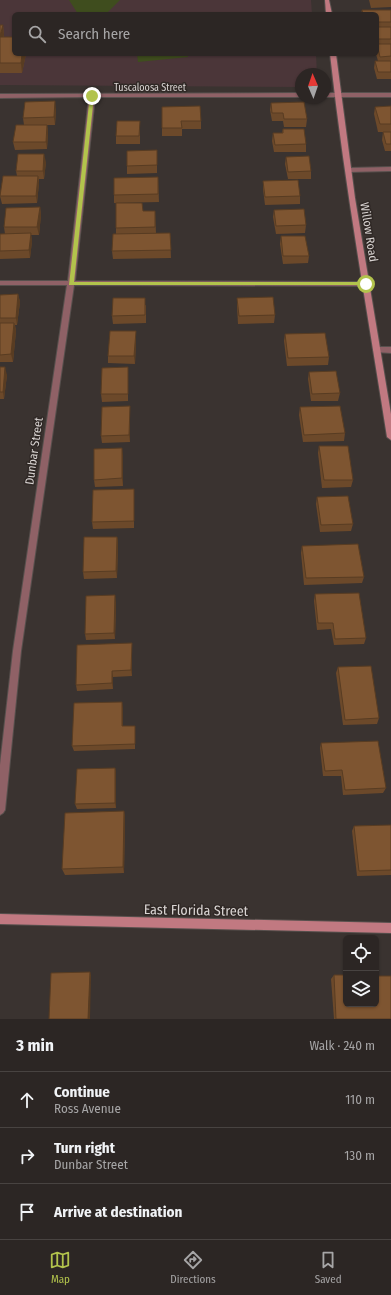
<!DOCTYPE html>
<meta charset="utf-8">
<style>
body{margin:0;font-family:"Fira Sans Condensed",sans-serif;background:#342e2c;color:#f1f3f6}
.controls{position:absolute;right:12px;bottom:12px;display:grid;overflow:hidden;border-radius:6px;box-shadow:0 1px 3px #0004}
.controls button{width:36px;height:36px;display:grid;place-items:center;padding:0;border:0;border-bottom:1px solid #484341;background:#2c2624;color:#f1f3f6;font:20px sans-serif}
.compass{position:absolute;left:295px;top:68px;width:36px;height:36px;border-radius:50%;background:#2c2624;box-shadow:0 1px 3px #0004;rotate:358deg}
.stop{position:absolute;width:12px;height:12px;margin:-9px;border:3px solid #b2c34c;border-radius:50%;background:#fff}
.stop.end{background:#b2c34c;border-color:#fff;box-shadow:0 1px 4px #0008}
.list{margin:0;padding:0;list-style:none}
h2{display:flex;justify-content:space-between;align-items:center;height:52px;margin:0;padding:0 16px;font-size:17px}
h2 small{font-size:13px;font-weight:400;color:#a6a5a6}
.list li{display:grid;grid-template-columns:26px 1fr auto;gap:12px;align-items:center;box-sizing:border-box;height:56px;padding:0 16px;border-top:1px solid #484341}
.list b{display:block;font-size:15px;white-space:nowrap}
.list p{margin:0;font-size:13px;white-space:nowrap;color:#a6a5a6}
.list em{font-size:13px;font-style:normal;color:#a6a5a6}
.icon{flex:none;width:22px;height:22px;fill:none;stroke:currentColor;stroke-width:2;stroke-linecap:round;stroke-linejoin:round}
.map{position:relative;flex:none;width:391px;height:1019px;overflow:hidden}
.search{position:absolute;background:#2c2624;box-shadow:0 1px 3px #0004;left:12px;right:12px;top:12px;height:44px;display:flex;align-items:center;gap:10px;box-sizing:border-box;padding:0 14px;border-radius:6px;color:#a6a5a6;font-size:15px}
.sheet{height:220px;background:#2c2624}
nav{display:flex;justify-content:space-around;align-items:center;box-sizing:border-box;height:56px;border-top:1px solid #484341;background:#2c2624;font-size:11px;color:#a6a5a6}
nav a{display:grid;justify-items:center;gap:2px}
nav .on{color:#b2c34c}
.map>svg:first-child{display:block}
.education{fill:#4b3639}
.green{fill:#3f4d1e}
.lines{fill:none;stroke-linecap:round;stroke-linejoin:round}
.street-casing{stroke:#57504d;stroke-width:2}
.secondary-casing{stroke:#57504d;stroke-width:2}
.street{fill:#8f6166;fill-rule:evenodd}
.secondary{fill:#c17981;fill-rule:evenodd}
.wall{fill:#6c492a}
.shaded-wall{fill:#583c22}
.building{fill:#7e5531;stroke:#583c22}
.route{fill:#b2c34c}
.labels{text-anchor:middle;stroke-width:3;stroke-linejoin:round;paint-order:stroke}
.far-street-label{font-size:10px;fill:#d9d4d2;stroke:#302926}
.street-label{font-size:12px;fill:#d9d4d2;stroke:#302926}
.near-street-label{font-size:14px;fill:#d9d4d2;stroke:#302926}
</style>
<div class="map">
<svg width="391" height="1019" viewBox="0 0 391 1019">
<rect width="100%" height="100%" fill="#3a3330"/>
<polygon class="education" points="0,0 311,0 312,14 14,14 14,54 316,54 317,74 301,74 301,87 0,85"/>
<g class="green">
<polygon points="69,0 120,0 106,14 78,14"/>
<polygon points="137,54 187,54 188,57 138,62"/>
</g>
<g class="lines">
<defs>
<g id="street">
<polygon points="301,93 301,97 95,97 75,281 365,282 368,284 365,286 74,285 21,651 5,810 3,813 0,815 0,765 13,651 67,285 0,285 0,281 68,281 89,97 0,98 0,94"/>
<rect x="325" y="93" width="66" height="4"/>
<polygon points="391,167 391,171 348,172 345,170 348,168"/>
<polygon points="377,347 391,347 391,353 375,352 373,350 375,348"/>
</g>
<g id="secondary">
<polygon points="325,0 329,0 332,14 326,14"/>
<path d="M330,54h6l19,144 36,216v26l-4,-3c-20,-128 -43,-255 -57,-383z"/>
<polygon points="0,914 391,923 391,933 0,924"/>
</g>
</defs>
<use href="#street" class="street-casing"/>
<use href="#secondary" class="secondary-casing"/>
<use href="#street" class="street"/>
<use href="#secondary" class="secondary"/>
</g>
<g class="wall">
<polygon points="369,0 391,0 391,7 371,8"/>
<polygon points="362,10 391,10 391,79 377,79 374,68 375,61 378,61 376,54 377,54 377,14 361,14"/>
<polygon points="0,25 3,25 4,35 4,37 26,54 22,73 0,73"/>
<polygon points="271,103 307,119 306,127 284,127 283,121 272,121 270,110"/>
<polygon points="391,106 391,132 378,132 374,114 375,107"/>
<polygon points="162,107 201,121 201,129 182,129 182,136 162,136"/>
<polygon points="56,109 55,125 47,125 48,132 47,149 15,150 13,142 24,125 23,118"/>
<polygon points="140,128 140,144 116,144 116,136"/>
<polygon points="283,129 306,144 306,152 274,152 272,141 273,133 282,133"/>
<polygon points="383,132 391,132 391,151 385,151 382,140"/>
<polygon points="157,150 157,173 127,174 127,166"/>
<polygon points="286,157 311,171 311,179 288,179 285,164"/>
<polygon points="46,162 44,179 39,179 39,183 37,203 2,204 0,196 17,176 16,171"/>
<polygon points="158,177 159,202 114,203 114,195"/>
<polygon points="263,181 300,196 300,204 265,205 263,189"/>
<polygon points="40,207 41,215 39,235 31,235 32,241 30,258 0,259 0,234 5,234 4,227"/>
<polygon points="274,210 306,225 305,233 276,234 273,217"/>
<polygon points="143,211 155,211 156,233 170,233 171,258 113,259 112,251 116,234 116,228"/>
<polygon points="281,236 309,256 308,263 283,264 280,244"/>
<polygon points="18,294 20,302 17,325 15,325 16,331 13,362 0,362 0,295"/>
<polygon points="237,298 275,315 274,323 238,324 237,306"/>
<polygon points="146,305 146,323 113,324 112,316"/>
<polygon points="136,331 136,339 135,364 108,363 108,356"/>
<polygon points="285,334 329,357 328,365 287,366 284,341"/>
<polygon points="0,367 7,375 4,399 0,399"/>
<polygon points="309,372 340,393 338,401 311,401 308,379"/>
<polygon points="128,375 128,401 102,402 101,394"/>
<polygon points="300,407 345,433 344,441 303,442 299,415"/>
<polygon points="130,414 130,442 102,443 101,436"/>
<polygon points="319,446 353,480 351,487 322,488 318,453"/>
<polygon points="123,455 123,486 95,487 94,480"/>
<polygon points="134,496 134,528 93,529 92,522"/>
<polygon points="317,497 353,524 351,531 320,532 316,504"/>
<polygon points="117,537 118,543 117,578 84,579 83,572"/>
<polygon points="302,546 364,577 362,583 304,585 301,553"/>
<polygon points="315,594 366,638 364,644 334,645 331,629 317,630 314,601"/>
<polygon points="116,602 115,639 86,640 85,634"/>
<polygon points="132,650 132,676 113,677 113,689 77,691 76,685"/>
<polygon points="338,667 379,718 377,724 343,725 336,673"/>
<polygon points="123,708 123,726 135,726 135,749 74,751 72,746"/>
<polygon points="321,743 386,788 383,793 343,795 341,776 323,776 320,748"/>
<polygon points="115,768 116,773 116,808 77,809 75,804"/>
<polygon points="124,811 125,818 124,873 65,875 62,869"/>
<polygon points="391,825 391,875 357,876 352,831 354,826"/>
<polygon points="334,975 391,1019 334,1019 331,979"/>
</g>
<g class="shaded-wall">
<polygon points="3,25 4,35 1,48 0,36"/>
<polygon points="22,54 26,54 22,73 21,63"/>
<polygon points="55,101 56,109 55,125 54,117"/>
<polygon points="47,125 48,132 47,149 46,142"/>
<polygon points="44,154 46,162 44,179 43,171"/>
<polygon points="38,176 39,183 37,203 36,196"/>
<polygon points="40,207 41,215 39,235 37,227"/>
<polygon points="31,233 32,241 30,258 29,250"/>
<polygon points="18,294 20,302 17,325 16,318"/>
<polygon points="14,323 16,331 13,362 11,354"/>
<polygon points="136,331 136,339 135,364 134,356"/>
<polygon points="5,367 7,375 4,399 3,392"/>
<polygon points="130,406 130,442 129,435"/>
<polygon points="122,448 123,455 123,486 122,478"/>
<polygon points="117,537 118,543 117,578 116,571"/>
<polygon points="115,595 116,602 115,639 114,633"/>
<polygon points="132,643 132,676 131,670"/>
<polygon points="112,671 113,677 113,689 112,683"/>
<polygon points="122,702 123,708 123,732 122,726"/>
<polygon points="115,768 116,773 116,808 115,803"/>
<polygon points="124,811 125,818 124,873 123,867"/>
<polygon points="90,972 91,975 90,1019 88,1019"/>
</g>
<g class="building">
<polygon points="362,10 391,10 391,22 377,22 377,14 363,14"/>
<polygon points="0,25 3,25 0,36"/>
<rect x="377" y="27" width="14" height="12"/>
<polygon points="0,37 14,37 14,54 22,54 21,63 0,63"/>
<polygon points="377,44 391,44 391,56 380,57"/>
<polygon points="375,61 391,61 391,72 378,72"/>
<polygon points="55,101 54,117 23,118 25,102"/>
<polygon points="304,102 307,119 284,119 283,113 272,113 271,103"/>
<polygon points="200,106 201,121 181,121 182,128 162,128 162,107"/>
<polygon points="391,106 391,124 380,124 375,107"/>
<polygon points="117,121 140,121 139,136 116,136"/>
<polygon points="16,125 47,125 46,142 13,142"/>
<polygon points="283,129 304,129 306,144 275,145 273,133 283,133"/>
<polygon points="383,132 391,132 391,144 386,144"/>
<polygon points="157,150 157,165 127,166 127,151"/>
<polygon points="18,154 44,154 43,171 16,171"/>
<polygon points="309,156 311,171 288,172 286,157"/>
<polygon points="3,176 38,176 36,196 0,196"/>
<polygon points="158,177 158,194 114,195 114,178"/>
<polygon points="298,180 300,196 265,197 263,181"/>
<polygon points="116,203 142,203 143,211 155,211 155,227 116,228"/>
<polygon points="40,207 37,227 4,227 6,208"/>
<polygon points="304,209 306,225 276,226 274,210"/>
<polygon points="31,233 29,250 0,251 0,234"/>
<polygon points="170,233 171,250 112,251 113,234"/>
<polygon points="281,236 305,236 309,256 283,256"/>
<polygon points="18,294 16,318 0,318 0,295"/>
<polygon points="273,297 275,315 239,316 237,298"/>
<polygon points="113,298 145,298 145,315 112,316"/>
<polygon points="0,323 14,323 11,354 0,355"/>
<polygon points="110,331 136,331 134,356 108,356"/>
<polygon points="325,333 329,357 288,358 285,334"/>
<polygon points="0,367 5,367 3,392 0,392"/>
<polygon points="128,367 128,394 101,394 102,368"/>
<polygon points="336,371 340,393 312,394 309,372"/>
<polygon points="130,406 129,435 101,436 102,407"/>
<polygon points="340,406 345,433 304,435 300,407"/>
<polygon points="319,446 348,446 353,480 324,480"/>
<polygon points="122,448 122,478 94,480 94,449"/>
<polygon points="134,489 134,521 92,522 93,490"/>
<polygon points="348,496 353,524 321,525 317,497"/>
<polygon points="84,537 117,537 116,571 83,572"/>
<polygon points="358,544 364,577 306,578 302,546"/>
<polygon points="359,593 366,638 335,639 333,623 318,623 315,594"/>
<polygon points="115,595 114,633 85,634 86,596"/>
<polygon points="132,643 131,670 112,671 112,683 76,685 77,645"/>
<polygon points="371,666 379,718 345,720 338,667"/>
<polygon points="122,702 122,726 135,726 135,744 72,746 74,703"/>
<polygon points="378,741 386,788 345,790 342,770 325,771 321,743"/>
<polygon points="115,768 115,803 75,804 77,769"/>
<polygon points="124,811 123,867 62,869 65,813"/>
<polygon points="391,825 391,870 359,871 354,826"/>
<polygon points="90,972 88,1019 49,1019 51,973"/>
<polygon points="334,975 346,975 346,1004 376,1004 376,976 391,976 391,1019 336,1019"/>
</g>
<polygon class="route" points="90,95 94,96 74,282 366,282 368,284 367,285 69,285"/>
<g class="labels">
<g class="far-street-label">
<text x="150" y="91">Tuscaloosa Street</text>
</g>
<g class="street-label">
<text transform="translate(369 232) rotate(81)" y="4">Willow Road</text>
<text transform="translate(34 451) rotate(-82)" y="4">Dunbar Street</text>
</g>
<g class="near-street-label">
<text transform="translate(196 910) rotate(1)" y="5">East Florida Street</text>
</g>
</g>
</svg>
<div class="controls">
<button><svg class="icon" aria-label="locate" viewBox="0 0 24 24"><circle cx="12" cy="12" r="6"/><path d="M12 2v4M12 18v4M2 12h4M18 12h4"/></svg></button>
<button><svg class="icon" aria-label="layers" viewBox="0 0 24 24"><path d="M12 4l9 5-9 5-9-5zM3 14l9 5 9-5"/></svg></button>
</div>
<svg class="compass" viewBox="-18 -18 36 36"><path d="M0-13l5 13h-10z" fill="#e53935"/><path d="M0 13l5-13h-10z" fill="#a6a5a6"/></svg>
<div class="stop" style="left:366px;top:284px"></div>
<div class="stop end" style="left:92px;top:96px"></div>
<div class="search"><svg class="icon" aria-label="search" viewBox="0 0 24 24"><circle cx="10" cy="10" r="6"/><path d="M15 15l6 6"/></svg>Search here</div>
</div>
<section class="sheet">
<h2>3 min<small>Walk · 240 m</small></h2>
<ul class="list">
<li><svg class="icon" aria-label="ahead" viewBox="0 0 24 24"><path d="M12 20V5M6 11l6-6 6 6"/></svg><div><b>Continue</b><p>Ross Avenue</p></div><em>110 m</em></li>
<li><svg class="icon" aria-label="right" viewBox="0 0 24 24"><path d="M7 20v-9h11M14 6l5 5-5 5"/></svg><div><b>Turn right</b><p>Dunbar Street</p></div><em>130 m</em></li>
<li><svg class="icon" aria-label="arrive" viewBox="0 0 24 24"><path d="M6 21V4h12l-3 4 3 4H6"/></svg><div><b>Arrive at destination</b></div></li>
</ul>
</section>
<nav>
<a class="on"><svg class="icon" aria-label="map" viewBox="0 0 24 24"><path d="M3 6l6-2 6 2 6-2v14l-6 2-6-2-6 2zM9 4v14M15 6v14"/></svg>Map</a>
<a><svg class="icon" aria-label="directions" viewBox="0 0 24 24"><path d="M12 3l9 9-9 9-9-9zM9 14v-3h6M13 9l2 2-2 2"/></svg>Directions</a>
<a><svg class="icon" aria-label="saved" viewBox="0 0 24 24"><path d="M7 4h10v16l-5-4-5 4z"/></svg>Saved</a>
</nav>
